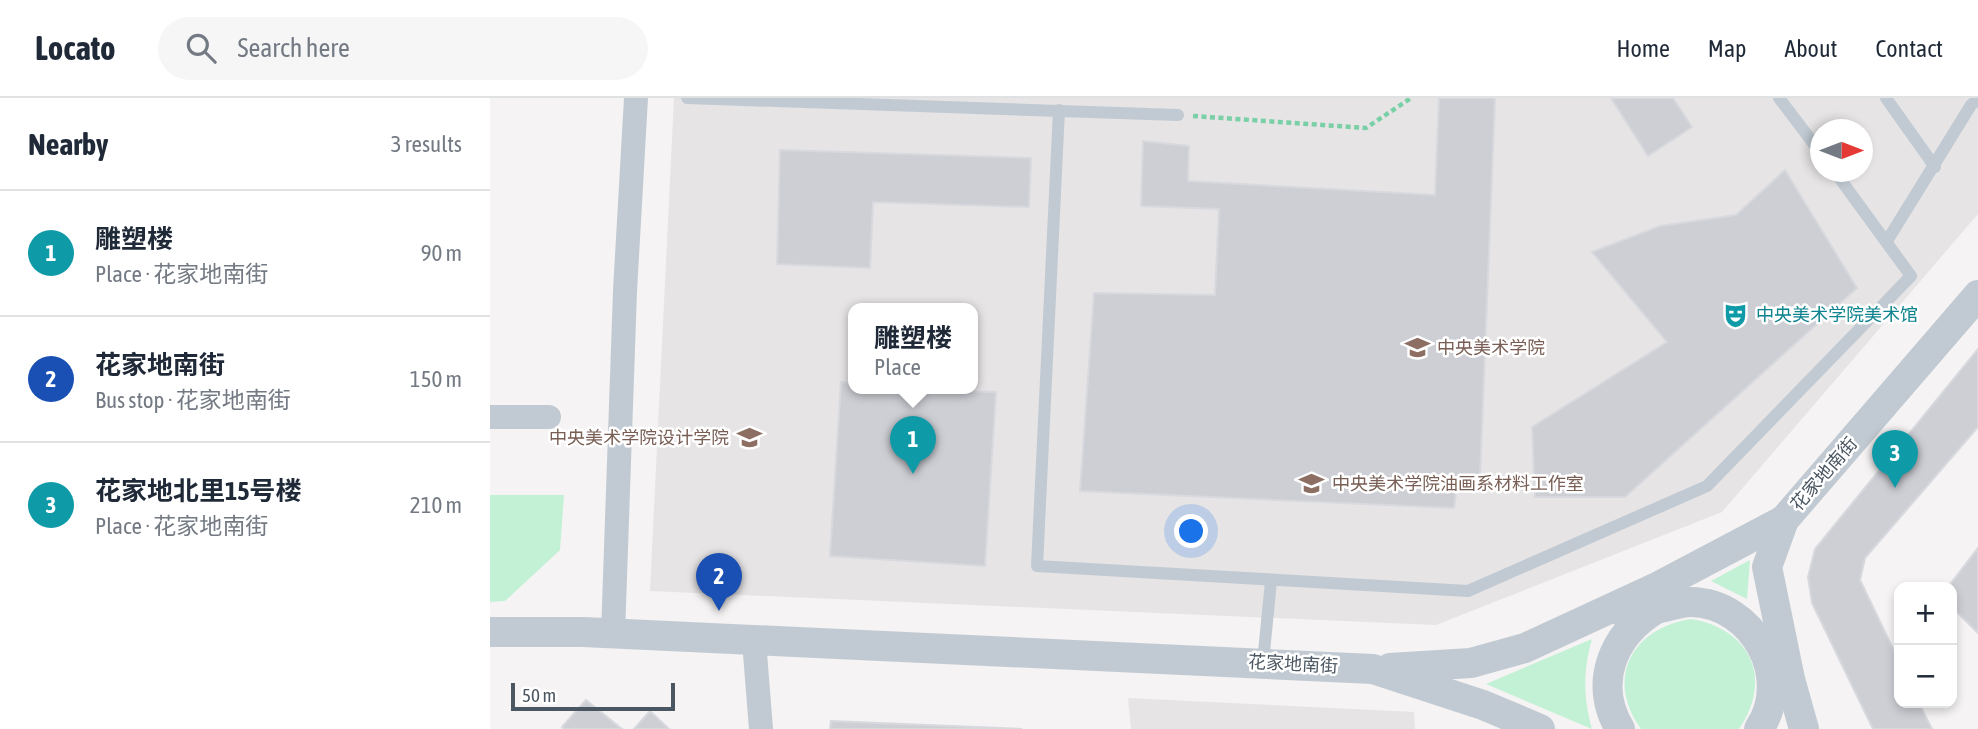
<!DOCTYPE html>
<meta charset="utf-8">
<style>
body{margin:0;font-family:"Asap Condensed","Noto Sans SC",sans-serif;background:#f6f6f7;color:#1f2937}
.controls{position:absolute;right:21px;bottom:21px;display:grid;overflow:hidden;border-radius:14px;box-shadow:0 4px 10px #0003}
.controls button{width:63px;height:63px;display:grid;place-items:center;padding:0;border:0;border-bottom:2px solid #e0e1e3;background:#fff;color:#1f2937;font:35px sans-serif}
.compass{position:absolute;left:1320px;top:21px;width:63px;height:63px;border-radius:50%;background:#fff;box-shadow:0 4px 10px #0003;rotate:90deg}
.scale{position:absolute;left:21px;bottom:18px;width:164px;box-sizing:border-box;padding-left:7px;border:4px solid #4a5661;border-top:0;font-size:19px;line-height:24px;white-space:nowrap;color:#4a5661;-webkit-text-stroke:5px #fff;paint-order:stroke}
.you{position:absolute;left:702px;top:434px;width:24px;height:24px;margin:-18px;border:5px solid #fff;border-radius:50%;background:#1a73e8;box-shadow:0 0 0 10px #1a73e833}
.badge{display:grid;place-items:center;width:46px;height:46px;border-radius:50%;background:#1a73e8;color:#fff;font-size:23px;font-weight:700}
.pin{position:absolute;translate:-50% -58px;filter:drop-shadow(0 2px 4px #0008)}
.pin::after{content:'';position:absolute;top:37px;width:24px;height:21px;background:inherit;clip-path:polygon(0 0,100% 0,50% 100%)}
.popup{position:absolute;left:358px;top:205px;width:130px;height:91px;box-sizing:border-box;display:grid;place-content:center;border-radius:14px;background:#fff;filter:drop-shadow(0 2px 5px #0005);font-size:23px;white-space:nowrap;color:#747a83}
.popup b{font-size:26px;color:#1f2937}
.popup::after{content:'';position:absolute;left:50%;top:100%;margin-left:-14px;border:14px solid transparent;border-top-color:#fff}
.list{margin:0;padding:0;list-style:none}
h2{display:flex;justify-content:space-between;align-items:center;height:91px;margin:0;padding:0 28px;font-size:30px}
h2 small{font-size:23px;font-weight:400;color:#747a83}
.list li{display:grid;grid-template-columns:46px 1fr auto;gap:21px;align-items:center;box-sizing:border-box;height:126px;padding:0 28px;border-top:2px solid #e0e1e3}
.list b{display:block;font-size:26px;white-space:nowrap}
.list p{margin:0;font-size:23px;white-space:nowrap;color:#747a83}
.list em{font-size:23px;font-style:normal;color:#747a83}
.icon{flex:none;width:38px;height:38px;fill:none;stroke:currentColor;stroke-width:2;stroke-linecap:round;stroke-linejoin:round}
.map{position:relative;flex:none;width:1488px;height:631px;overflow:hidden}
header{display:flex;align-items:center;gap:42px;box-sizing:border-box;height:98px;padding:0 35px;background:#fff;border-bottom:2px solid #e0e1e3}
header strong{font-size:33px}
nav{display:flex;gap:38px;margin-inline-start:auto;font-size:24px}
.search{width:490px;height:63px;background:#f6f6f7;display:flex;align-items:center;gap:18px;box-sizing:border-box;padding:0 24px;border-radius:38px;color:#747a83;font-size:26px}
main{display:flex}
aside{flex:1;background:#fff}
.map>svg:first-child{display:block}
.education{fill:#e6e4e5;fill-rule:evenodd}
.green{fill:#c3f1d5}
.building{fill:#cdcfd5;stroke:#d7d9de;stroke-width:2}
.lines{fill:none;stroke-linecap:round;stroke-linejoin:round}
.path{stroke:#7ad0a6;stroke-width:4.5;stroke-dasharray:5 3.5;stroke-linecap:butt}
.service{stroke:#c1cad2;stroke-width:12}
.minor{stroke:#c1cad2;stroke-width:24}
.tertiary{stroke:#c1cad2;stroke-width:30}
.labels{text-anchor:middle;stroke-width:5;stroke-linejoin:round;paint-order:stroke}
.culture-label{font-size:18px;fill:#0d838f;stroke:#fff;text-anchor:start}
.education-label{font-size:18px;fill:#785e54;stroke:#fff;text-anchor:start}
.street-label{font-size:18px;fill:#4a5661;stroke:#fff}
</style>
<header>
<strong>Locato</strong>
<div class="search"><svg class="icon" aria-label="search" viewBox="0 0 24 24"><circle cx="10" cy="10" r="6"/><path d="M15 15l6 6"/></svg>Search here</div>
<nav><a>Home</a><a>Map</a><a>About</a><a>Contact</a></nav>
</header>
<main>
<aside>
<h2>Nearby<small>3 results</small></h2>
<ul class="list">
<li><span class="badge" style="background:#0f9aa8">1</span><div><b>雕塑楼</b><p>Place · 花家地南街</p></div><em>90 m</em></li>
<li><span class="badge" style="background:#1a4fb4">2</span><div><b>花家地南街</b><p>Bus stop · 花家地南街</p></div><em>150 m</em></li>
<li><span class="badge" style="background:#0f9aa8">3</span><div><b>花家地北里15号楼</b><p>Place · 花家地南街</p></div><em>210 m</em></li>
</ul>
</aside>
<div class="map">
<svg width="1488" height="631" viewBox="0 0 1488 631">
<rect width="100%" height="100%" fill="#f5f3f3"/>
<g class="education">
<path d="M184,0h1304v116l-256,298 -286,113 -786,-34zM1330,32h42v42h-42zM364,210h118v80h-118z"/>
<polygon points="638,600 924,614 925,631 641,631"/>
</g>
<g class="green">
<polygon points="0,397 74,397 70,452 15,503 0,504"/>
<polygon points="1260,462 1257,501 1221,483"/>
<path d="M1202,521c59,11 81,60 47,110h-98c-37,-51 -8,-102 51,-110z"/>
<path d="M1102,541c-9,32 -9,57 0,90l-106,-45z"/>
</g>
<g class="building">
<polygon points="949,0 1005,0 990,380 968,380 964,410 590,393 604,195 725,197 729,111 651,108 653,43 699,48 698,83 945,97"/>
<polygon points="1121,0 1183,0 1202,29 1158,58"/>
<polygon points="290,52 541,60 539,109 383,104 380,170 287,166"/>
<polygon points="1295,72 1367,190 1135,399 1045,399 1042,329 1177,244 1102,154 1170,128 1246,117"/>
<polygon points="1488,251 1488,329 1375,460 1370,482 1409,563 1409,605 1429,605 1442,631 1383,631 1322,505 1318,479 1325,451"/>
<polygon points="351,284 364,285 364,290 506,294 495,468 340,458"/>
<polygon points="1488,450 1488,535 1462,509 1462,489 1458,489"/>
<polygon points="96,602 132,631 74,631 72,629"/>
<polygon points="160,613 179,631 144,631"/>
<polygon points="341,623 532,631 340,631"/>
</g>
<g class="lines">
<polyline class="path" points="703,18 876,30 921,0"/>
<g class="service">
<polyline points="197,0 688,17"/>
<polyline points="1289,0 1330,54"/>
<polyline points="1396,0 1445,69"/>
<polyline points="569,12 547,468 978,493 1217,388 1421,178 1345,74"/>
<polyline points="1397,143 1481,7 1488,1"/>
<polyline points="773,564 781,483"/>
</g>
<g class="minor">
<polyline points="0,319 59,319"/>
<polyline points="123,536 135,193 146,0"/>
<polyline points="264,543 271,631"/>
</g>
<g class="tertiary">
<path d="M1131,513c11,-1 22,-1 33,-2 12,-1 25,-7 37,-7 62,1 103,75 68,127"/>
<polyline points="0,534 93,534 883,571 993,607 1050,631"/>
<polyline points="900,570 981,565 1035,550 1169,488 1294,422"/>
<path d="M1130,631c-27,-45 -8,-94 36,-120"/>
<polyline points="1314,631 1300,581 1277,469 1294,422 1488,197"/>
</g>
</g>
<defs>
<symbol id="theatre-bare" viewBox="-9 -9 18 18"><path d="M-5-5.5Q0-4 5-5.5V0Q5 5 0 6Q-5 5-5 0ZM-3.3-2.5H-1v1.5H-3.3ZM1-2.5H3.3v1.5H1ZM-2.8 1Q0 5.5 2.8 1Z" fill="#0f9aa8" stroke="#fff" stroke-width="2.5" paint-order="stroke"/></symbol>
<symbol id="university-bare" viewBox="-9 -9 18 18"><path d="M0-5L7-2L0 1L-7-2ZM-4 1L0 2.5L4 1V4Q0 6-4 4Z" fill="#8d6e63" stroke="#fff" stroke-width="2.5" paint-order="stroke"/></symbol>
<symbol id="school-bare" viewBox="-9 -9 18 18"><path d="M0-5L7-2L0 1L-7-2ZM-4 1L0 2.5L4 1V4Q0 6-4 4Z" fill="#8d6e63" stroke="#fff" stroke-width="2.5" paint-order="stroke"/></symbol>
</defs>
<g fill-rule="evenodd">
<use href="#theatre-bare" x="1228" y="200" width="35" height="35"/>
<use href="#university-bare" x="910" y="232" width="35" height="35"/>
<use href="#university-bare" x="242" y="322" width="35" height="35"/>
<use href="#school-bare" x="804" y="368" width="35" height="35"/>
</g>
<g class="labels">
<g class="culture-label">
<text x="1266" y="223">中央美术学院美术馆</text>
</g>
<g class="education-label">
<text x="947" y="256">中央美术学院</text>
<text x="239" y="346" text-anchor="end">中央美术学院设计学院</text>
<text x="842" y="392">中央美术学院油画系材料工作室</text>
</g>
<g class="street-label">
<text transform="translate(1334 376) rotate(-49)" y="6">花家地南街</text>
<text transform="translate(803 566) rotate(3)" y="6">花家地南街</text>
</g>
</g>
</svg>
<div class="controls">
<button>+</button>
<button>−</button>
</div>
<svg class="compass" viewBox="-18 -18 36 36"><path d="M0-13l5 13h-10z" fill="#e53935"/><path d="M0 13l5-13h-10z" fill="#747a83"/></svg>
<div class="scale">50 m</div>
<div class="you"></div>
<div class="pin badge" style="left:423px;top:376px;background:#0f9aa8">1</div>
<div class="popup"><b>雕塑楼</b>Place</div>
<div class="pin badge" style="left:229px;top:513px;background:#1a4fb4">2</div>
<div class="pin badge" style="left:1405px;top:390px;background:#0f9aa8">3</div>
</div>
</main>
